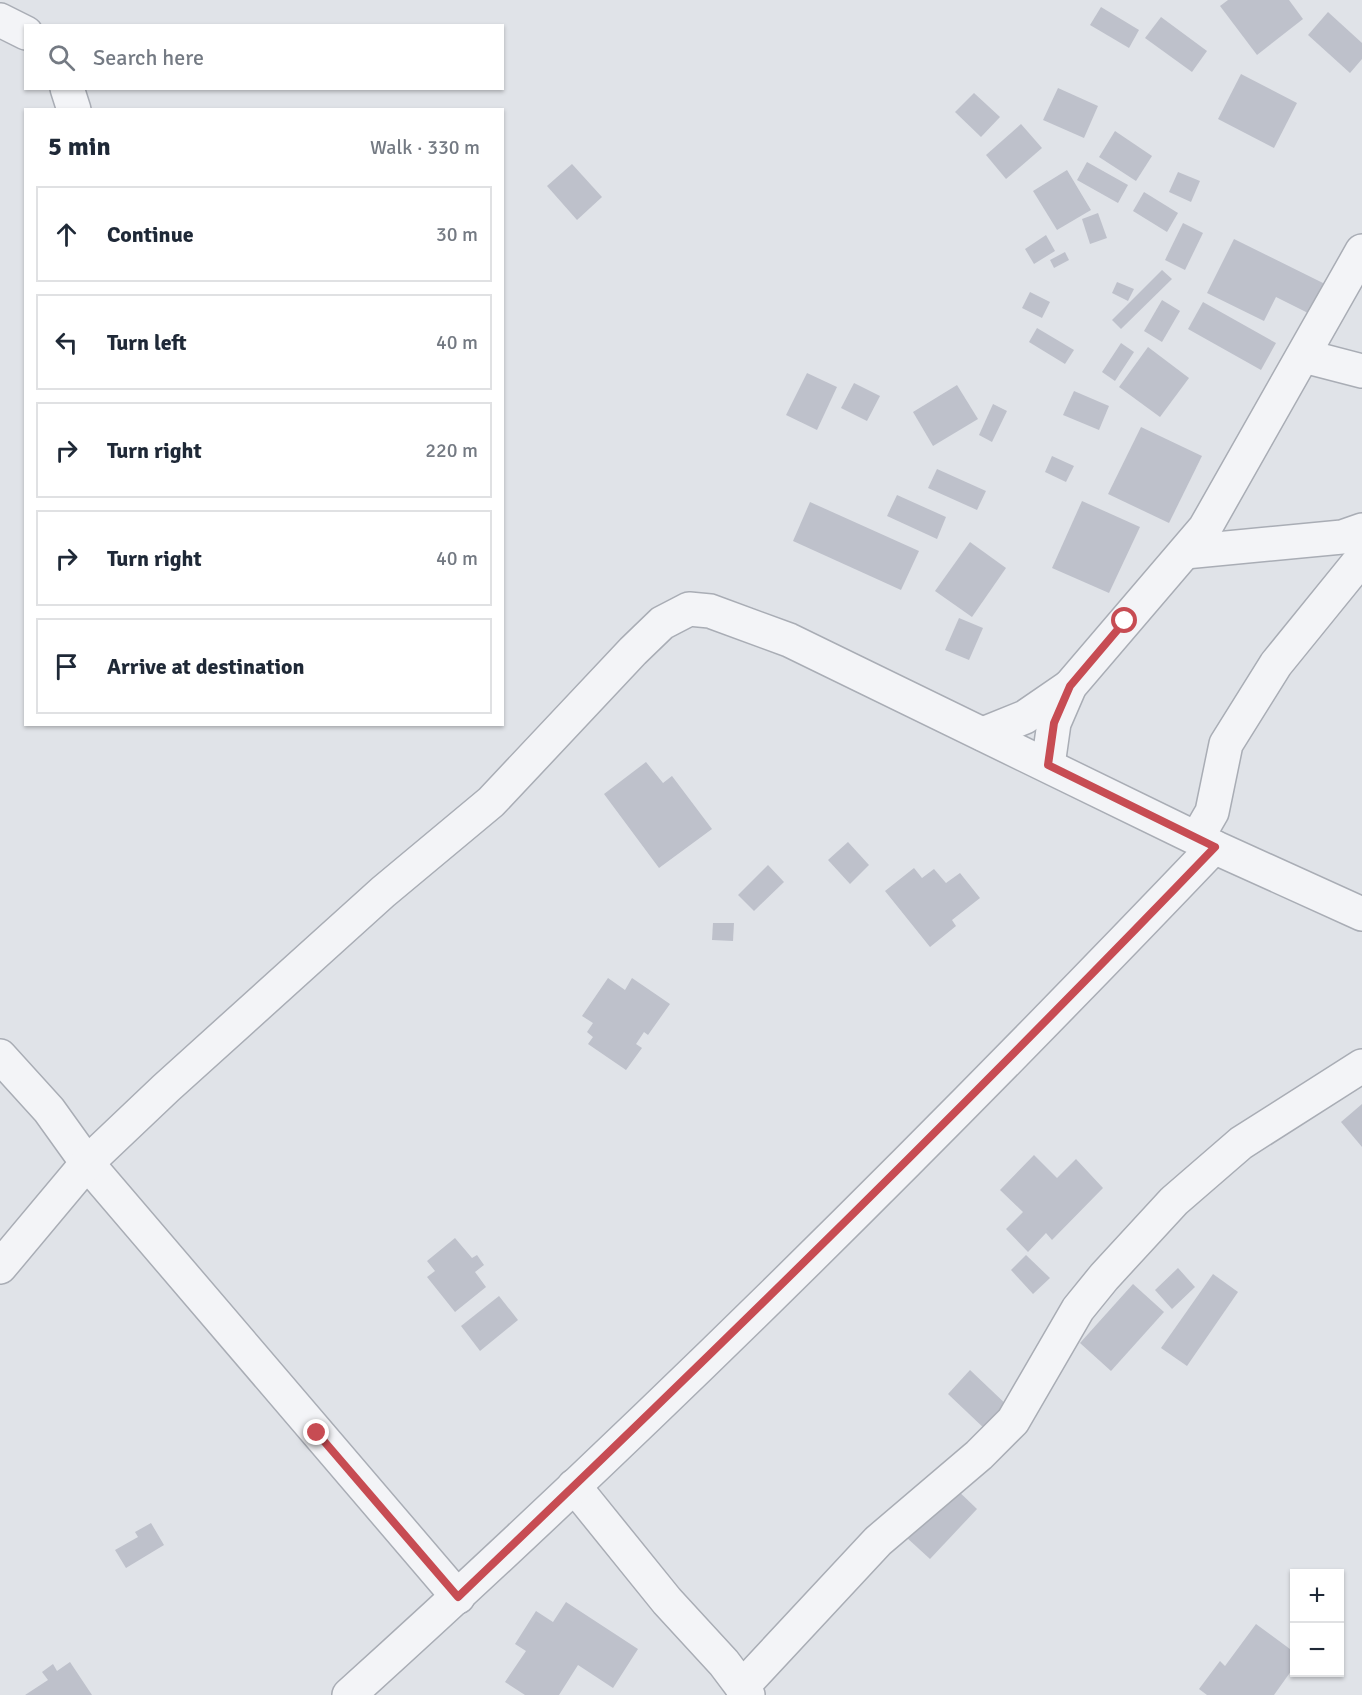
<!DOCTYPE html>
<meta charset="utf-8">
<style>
body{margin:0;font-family:Signika,sans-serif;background:#f2f2f3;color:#1f2937}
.controls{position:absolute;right:18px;bottom:18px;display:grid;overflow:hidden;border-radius:0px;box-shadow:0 2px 4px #0004}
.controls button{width:54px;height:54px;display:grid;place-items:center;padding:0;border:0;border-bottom:2px solid #e0e1e3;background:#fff;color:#1f2937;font:30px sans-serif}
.stop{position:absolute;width:18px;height:18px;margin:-14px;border:4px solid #c74c53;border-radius:50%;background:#fff}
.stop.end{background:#c74c53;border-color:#fff;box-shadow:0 2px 6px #0008}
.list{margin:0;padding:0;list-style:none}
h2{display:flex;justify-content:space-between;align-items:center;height:78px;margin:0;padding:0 24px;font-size:26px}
h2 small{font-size:20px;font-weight:400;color:#747a83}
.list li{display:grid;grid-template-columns:39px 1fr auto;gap:18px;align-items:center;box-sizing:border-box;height:96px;margin:0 12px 12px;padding:0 12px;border:2px solid #e0e1e3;border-radius:0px}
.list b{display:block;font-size:22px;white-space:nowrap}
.list em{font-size:20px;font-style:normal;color:#747a83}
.icon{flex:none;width:33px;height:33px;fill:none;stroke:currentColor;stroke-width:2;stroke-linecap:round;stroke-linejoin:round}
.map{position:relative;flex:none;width:1362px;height:1695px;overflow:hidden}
.search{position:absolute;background:#fff;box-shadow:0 2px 4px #0004;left:24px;top:24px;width:480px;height:66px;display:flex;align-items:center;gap:15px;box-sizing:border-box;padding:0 21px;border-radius:0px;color:#747a83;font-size:22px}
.panel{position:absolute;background:#fff;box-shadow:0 2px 4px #0004;left:24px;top:108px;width:480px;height:618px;border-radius:0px}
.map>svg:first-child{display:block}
.building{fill:#bec1cb}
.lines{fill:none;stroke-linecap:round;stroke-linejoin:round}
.minor-casing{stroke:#a9adb5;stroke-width:36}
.minor{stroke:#f3f4f7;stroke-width:33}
.route{stroke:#c74c53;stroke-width:8}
</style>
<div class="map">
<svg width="1362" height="1695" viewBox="0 0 1362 1695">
<rect width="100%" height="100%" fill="#e0e3e8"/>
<g class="building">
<polygon points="1228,0 1289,0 1303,19 1257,55 1220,6"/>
<polygon points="1101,7 1139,30 1129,48 1090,25"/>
<polygon points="1328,12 1362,43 1362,59 1350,73 1308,35"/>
<polygon points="1161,17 1207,51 1192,72 1145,38"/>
<polygon points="1241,74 1297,103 1274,148 1218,119"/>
<polygon points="1058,88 1098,106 1084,138 1043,120"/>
<polygon points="974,93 1000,117 981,137 955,112"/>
<polygon points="1021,124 1042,148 1006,179 986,155"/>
<polygon points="1115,131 1152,156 1136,181 1099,157"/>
<polygon points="1087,162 1128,185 1118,203 1077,180"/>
<polygon points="572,164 602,197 577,220 547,186"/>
<polygon points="1067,170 1091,210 1057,230 1033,191"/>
<polygon points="1178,172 1200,181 1191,202 1169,192"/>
<polygon points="1144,192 1178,213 1167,232 1133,211"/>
<polygon points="1098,213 1107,238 1090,244 1082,219"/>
<polygon points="1183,223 1203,233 1185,270 1165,260"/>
<polygon points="1046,235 1055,251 1034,264 1025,249"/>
<polygon points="1234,239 1325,284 1310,314 1276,297 1264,321 1207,293"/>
<polygon points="1065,252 1069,260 1054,268 1050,260"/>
<polygon points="1162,270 1172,279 1121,329 1112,320"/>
<polygon points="1117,282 1134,289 1128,301 1112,293"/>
<polygon points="1030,292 1050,302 1042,318 1022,308"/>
<polygon points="1162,300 1180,311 1162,342 1144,331"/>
<polygon points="1203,302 1276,343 1261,370 1188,329"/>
<polygon points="1037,328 1074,350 1065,364 1029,342"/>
<polygon points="1121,343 1134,352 1115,381 1102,372"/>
<polygon points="1148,347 1189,378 1160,417 1119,387"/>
<polygon points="807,373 837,387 817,430 786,415"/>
<polygon points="854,383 880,396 867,421 841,408"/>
<polygon points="957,385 978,419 933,446 913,412"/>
<polygon points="1074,391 1109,406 1099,430 1063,415"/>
<polygon points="993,404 1007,411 992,442 979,435"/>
<polygon points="1141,427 1202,456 1169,523 1108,494"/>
<polygon points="1052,456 1074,466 1066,482 1045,472"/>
<polygon points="937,469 986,491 977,510 928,488"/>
<polygon points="897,495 946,517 937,539 887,516"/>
<polygon points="1082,501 1140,527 1109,593 1052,568"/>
<polygon points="810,502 919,551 901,590 793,541"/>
<polygon points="970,542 1006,568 972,617 935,591"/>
<polygon points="959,618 983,628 969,660 945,650"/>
<polygon points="646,762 663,783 672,776 712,829 659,868 604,794"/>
<polygon points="848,842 869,865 850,884 828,860"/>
<polygon points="768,865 784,882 754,911 738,895"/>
<polygon points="914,868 922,878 934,869 946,883 960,873 980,898 952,920 956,926 930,947 885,891"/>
<polygon points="713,923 734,923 733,941 712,940"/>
<polygon points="608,978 625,990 632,978 670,1004 648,1035 644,1032 636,1044 642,1048 626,1070 588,1044 593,1037 587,1032 593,1023 582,1016"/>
<polygon points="1362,1104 1362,1147 1341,1122"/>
<polygon points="1034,1155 1057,1178 1076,1159 1103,1188 1052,1240 1046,1233 1028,1252 1006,1229 1023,1212 1000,1190"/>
<polygon points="455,1238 472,1258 477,1255 484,1265 475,1272 486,1287 455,1312 427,1277 435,1271 427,1261"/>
<polygon points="1026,1255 1050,1278 1033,1294 1011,1270"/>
<polygon points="1178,1268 1195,1287 1172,1309 1155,1290"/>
<polygon points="1213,1274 1238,1292 1187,1366 1161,1348"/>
<polygon points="1133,1284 1164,1312 1111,1371 1080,1343"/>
<polygon points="499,1296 518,1320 480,1351 461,1326"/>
<polygon points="970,1370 1010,1408 987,1431 948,1394"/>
<polygon points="953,1486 977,1509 930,1559 906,1537"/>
<polygon points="151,1523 164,1545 126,1568 115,1550 138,1537 135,1532"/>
<polygon points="566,1602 638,1649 613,1688 578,1665 559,1695 525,1695 505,1682 526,1651 515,1644 536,1611 553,1622"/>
<polygon points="1256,1624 1294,1652 1294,1667 1274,1695 1207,1695 1199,1689 1220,1661 1225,1666"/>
<polygon points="70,1662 92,1695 25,1695 48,1680 42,1672 53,1664 57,1671"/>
</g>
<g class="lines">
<defs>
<g id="minor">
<polyline points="0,20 26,33"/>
<polyline points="67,88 74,110"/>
<polyline points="1304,356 1362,371"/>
<polyline points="1185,552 1342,537 1362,530"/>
<polyline points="983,734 1025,717 1070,686"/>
<polyline points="1048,765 1054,723 1070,686 1205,528 1362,251"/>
<polyline points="1197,838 1212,812 1226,744 1276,664 1362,558"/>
<polyline points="0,1056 49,1110 87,1163 458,1597"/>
<polyline points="0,1267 87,1163 166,1088 383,892 491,802 633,651 662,623 689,609 710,611 789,640 1214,847 1362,914"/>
<polyline points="574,1486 667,1601 724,1663 748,1695"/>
<polyline points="742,1687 878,1541 979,1455 1013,1421 1078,1309 1104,1277 1174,1201 1241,1143 1362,1066"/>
<path d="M349,1695c299,-270 587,-557 865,-848"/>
</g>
</defs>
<use href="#minor" class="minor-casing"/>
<use href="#minor" class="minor"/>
</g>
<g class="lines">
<path class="route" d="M317,1433l141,164c257,-245 511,-494 757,-750l-167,-82 6,-42 16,-37 55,-65"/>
</g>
</svg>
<div class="controls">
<button>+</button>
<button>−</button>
</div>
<div class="stop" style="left:1125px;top:621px"></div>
<div class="stop end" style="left:317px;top:1433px"></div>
<div class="search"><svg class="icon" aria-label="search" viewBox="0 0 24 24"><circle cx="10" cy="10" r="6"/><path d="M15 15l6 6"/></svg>Search here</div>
<section class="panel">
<h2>5 min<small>Walk · 330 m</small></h2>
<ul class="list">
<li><svg class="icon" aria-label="ahead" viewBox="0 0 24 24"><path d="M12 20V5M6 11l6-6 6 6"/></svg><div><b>Continue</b></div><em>30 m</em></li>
<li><svg class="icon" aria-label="left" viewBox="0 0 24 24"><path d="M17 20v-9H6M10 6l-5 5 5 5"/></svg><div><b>Turn left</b></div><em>40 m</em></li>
<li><svg class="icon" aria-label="right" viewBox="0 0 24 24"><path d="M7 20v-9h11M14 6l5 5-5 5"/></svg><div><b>Turn right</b></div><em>220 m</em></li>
<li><svg class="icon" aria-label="right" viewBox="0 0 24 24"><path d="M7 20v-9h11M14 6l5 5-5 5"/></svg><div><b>Turn right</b></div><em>40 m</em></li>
<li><svg class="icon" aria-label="arrive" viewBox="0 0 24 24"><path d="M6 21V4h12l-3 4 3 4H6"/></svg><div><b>Arrive at destination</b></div></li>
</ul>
</section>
</div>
